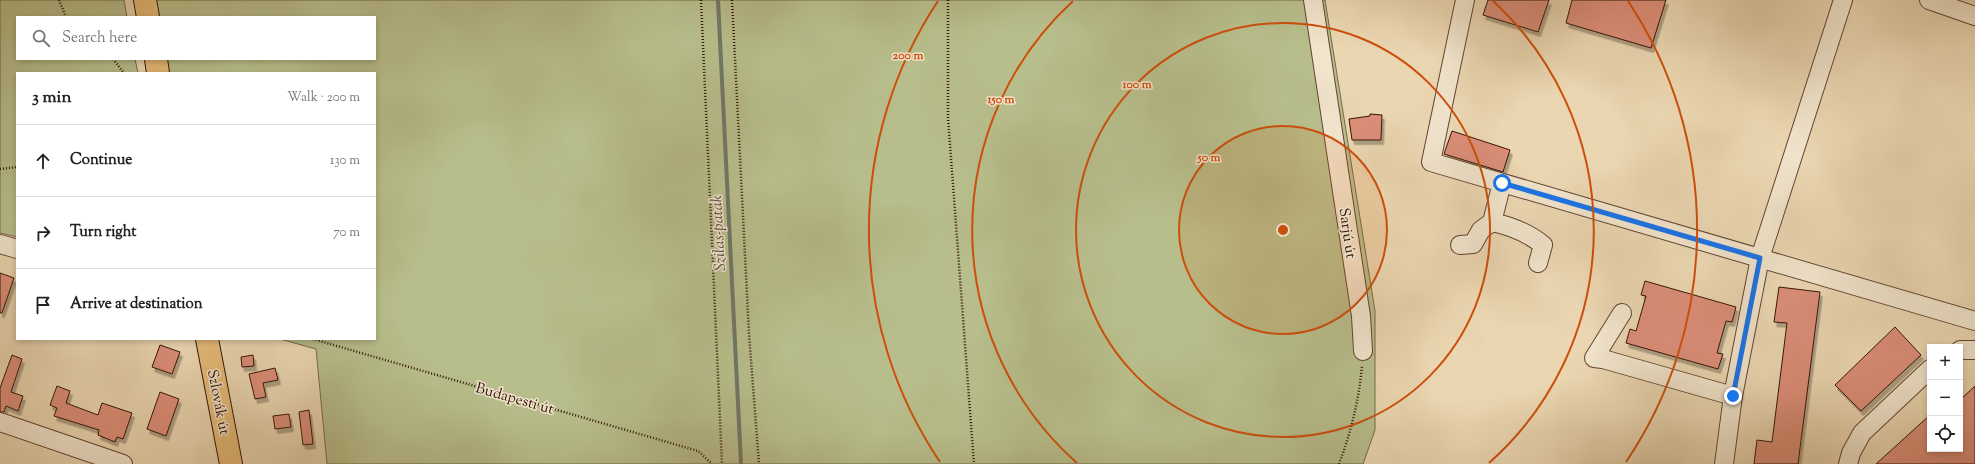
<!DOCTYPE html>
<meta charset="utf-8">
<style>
body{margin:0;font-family:"Sorts Mill Goudy",serif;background:#f6f6f6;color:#202124}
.controls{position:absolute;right:12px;bottom:12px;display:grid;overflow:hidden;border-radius:0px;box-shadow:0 2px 6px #0003}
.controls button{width:36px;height:36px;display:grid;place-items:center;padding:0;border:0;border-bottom:1px solid #e0e0e0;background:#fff;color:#202124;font:20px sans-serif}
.stop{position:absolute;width:12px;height:12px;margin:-9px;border:3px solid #1a73e8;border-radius:50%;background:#fff}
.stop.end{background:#1a73e8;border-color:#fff;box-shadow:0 1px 4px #0008}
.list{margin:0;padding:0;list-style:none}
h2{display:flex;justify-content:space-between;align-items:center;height:52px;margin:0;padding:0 16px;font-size:17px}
h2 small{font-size:13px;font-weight:400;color:#757577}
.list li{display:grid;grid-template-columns:26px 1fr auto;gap:12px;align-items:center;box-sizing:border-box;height:72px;padding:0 16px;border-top:1px solid #e0e0e0}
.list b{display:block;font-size:15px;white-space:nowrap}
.list em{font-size:13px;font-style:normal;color:#757577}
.icon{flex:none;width:22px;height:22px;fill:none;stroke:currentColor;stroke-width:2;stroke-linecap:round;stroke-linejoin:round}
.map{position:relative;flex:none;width:1975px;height:464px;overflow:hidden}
.search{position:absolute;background:#fff;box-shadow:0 2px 6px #0003;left:16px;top:16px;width:360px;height:44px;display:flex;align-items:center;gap:10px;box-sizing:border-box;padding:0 14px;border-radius:0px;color:#757577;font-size:15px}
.panel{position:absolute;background:#fff;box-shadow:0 2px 6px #0003;left:16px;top:72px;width:360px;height:268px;border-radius:0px}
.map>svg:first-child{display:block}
.green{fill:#b7be8b;stroke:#766949}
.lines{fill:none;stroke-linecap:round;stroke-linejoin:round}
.stream{stroke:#707768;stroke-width:4}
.building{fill:#db8e78;stroke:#341407;filter:url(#shadow)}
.minor-casing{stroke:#624432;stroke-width:20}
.major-casing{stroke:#341407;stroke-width:24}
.path{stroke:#341407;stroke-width:2.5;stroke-dasharray:1 2;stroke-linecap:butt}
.minor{stroke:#f1e4cc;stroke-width:18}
.major{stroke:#e5bb78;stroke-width:22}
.route{stroke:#1a73e8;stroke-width:5}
.ring{fill:none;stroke:#cd4f0b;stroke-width:2}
.labels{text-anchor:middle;stroke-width:3;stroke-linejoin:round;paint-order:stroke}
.street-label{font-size:15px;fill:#341407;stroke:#f1e4cc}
.water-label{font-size:16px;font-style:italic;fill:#574e40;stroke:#f1e4cc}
.centre{fill:#cd4f0b;stroke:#f1e4cc;stroke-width:2}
.ring-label{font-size:12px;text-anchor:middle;font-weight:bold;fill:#cd4f0b;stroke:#f1e4cc;stroke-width:3;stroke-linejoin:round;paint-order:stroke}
</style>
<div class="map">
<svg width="1975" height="464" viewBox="0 0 1975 464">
<defs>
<filter id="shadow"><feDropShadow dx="2.5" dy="4.5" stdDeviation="0" flood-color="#0004"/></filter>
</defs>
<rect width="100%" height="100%" fill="#ead6b1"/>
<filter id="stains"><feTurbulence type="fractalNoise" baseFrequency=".005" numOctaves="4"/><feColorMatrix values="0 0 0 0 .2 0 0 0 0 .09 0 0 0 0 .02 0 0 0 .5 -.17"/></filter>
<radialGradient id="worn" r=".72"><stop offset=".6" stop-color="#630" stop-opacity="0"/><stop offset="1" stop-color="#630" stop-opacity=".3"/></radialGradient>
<g class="green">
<polygon points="0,0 124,0 127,17 17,17 17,59 135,59 138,73 17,73 17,237 0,233"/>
<polygon points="150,0 1325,0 1375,311 1375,430 1363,464 327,464 316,349 280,339 375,339 375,73 163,73 160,59 375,59 375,17 153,17"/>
</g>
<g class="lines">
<polyline class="stream" points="718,0 741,464"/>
</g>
<g class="building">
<polygon points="1488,0 1549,0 1538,32 1483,15"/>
<polygon points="1572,0 1666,0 1651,48 1566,23"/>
<polygon points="1370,114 1382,115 1381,140 1352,140 1349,119 1370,116"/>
<polygon points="1452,131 1510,150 1503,172 1444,154"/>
<polygon points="0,273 14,278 2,313 0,313"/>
<polygon points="1645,281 1736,307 1732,322 1726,321 1717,353 1723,354 1718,369 1626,343 1630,329 1636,331 1646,296 1641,295"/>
<polygon points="1779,287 1820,292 1798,464 1754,464 1757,440 1772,442 1787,323 1774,322"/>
<polygon points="1895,327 1921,355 1861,411 1835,385"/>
<polygon points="160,345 180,352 172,374 152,367"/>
<polygon points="12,355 22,359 11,392 23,396 18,411 6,406 4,412 0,412 0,388"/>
<polygon points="253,355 254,366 242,367 241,357"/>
<polygon points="275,368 278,380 263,383 266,397 255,399 249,374"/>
<polygon points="57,386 70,391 66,403 98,415 102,403 132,413 123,439 117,437 115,442 98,435 99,430 54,416 57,408 50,405"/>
<polygon points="1975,386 1975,464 1876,464 1930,415 1930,449 1960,449 1960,400"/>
<polygon points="160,392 179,399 166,436 147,429"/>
<polygon points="309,410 313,444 303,445 299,412"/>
<polygon points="289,414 291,427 275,429 273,416"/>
</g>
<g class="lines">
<defs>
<g id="minor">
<polyline points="1313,0 1361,316 1363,351"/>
<polyline points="1465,0 1431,162 1975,321"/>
<polyline points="1929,0 1975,16"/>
<path d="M1492,222c19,4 35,10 51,23l-5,18"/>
<polyline points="0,244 17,249"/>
<polyline points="1460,245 1473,244 1481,230 1492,222 1502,183"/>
<polyline points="1960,350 1975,350"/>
<polyline points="1602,357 1603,359 1594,358 1622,313"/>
<polyline points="1603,359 1733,396"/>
<polyline points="0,422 123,464"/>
<polyline points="1724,464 1733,396 1760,258 1843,0"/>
<polyline points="1848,464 1851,453 1862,433 1930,369"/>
</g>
<g id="major">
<polyline points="145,0 148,17"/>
<polyline points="156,59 158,73"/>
<polyline points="207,339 231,464"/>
</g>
</defs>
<use href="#minor" class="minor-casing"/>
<use href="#major" class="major-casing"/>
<g class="path">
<polyline points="59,0 66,17"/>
<polyline points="701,0 722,464"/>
<polyline points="732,0 749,334 759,464"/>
<polyline points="948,0 948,118 974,464"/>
<polyline points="113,59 124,73"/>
<polyline points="0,169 17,167"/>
<polyline points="313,339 698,451 712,464"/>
<path d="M1339,464c12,-32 20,-64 23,-98"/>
</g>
<use href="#minor" class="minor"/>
<use href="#major" class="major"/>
</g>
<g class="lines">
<polyline class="route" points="1502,183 1760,258 1733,396"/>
</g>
<circle cx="1283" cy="230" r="104" fill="#cd4f0b" fill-opacity=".12"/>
<g class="ring">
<circle cx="1283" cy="230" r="104"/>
<circle cx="1283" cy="230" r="207"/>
<path d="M1077 463A311 311 0 0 1 1073 1M1493 1A311 311 0 0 1 1489 463"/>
<path d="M940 462A414 414 0 0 1 938 1M1628 1A414 414 0 0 1 1626 462"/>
</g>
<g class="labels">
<g class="street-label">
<text transform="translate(1348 233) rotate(82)" y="5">Sarjú út</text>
<text transform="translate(515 398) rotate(16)" y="5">Budapesti út</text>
<text transform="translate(219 402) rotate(79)" y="5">Szlovák út</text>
</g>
<g class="water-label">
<text transform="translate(717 233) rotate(-93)" y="6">Szilas-patak</text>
</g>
</g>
<circle cx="1283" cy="230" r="6" class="centre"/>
<g class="ring-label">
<text x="908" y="59">200 m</text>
<text x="1137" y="88">100 m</text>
<text x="1001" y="103">150 m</text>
<text x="1209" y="161">50 m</text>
</g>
<rect width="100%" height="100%" filter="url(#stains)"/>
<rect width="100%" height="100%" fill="url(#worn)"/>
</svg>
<div class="controls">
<button>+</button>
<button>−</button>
<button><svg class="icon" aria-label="locate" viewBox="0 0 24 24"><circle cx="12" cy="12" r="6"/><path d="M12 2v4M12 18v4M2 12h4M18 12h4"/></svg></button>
</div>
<div class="stop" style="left:1502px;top:183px"></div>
<div class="stop end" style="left:1733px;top:396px"></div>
<div class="search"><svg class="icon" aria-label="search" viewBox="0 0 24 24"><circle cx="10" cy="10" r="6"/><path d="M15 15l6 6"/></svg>Search here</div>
<section class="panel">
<h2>3 min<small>Walk · 200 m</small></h2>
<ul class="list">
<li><svg class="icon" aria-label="ahead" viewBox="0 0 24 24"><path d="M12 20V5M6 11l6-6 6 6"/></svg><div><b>Continue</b></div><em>130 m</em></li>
<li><svg class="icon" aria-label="right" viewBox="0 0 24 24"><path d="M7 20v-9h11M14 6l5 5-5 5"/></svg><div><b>Turn right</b></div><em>70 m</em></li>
<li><svg class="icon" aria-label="arrive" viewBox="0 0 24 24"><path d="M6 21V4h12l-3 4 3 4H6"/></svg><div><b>Arrive at destination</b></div></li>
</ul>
</section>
</div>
